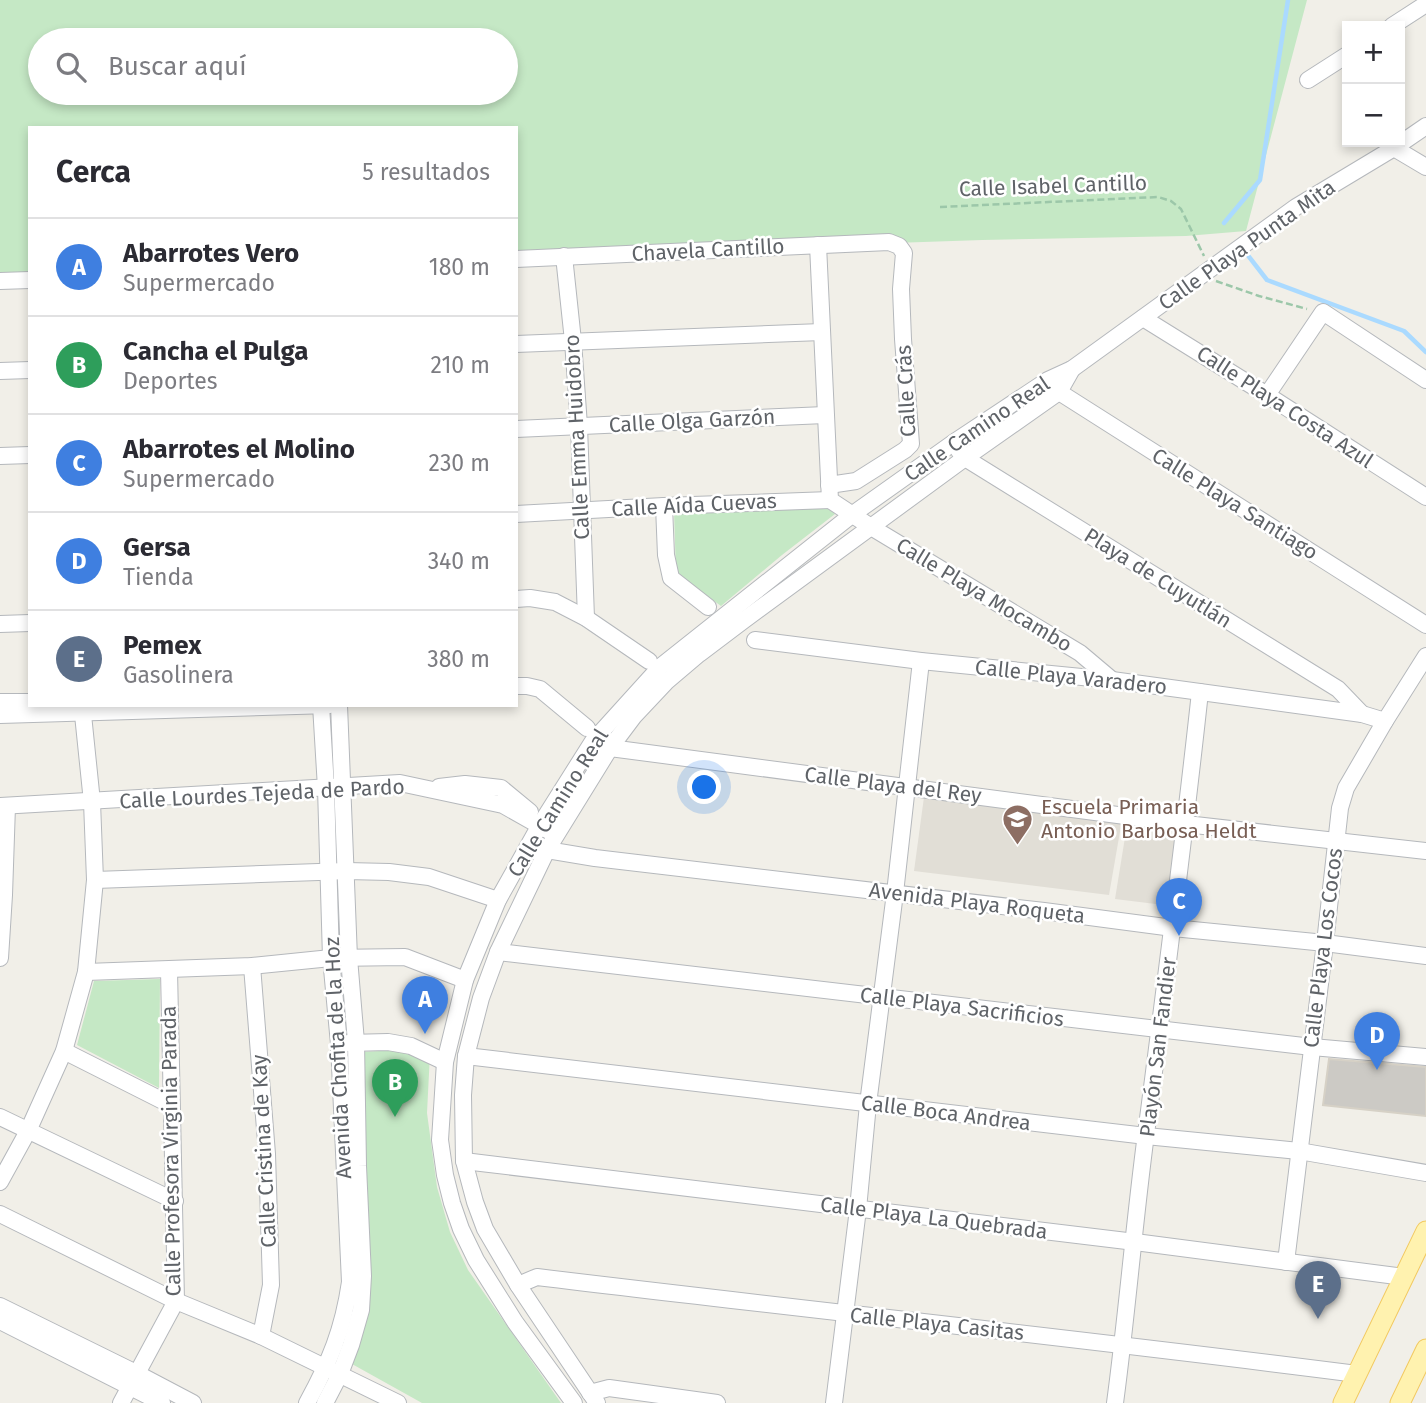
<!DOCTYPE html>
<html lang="es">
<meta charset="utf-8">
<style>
body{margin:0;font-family:"Fira Sans",sans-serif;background:#f7f7f7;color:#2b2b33}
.controls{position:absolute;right:21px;top:21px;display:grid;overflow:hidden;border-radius:0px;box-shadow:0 4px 10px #0003}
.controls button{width:63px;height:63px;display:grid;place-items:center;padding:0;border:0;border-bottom:2px solid #e1e1e2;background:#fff;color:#2b2b33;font:35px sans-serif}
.you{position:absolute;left:705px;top:788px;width:24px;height:24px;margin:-18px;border:5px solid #fff;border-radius:50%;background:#1a73e8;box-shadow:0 0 0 10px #1a73e833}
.badge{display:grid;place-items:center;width:46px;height:46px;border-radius:50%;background:#ea4335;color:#fff;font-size:23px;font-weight:700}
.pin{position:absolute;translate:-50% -58px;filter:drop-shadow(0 2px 4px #0008)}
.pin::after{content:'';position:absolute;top:37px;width:24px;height:21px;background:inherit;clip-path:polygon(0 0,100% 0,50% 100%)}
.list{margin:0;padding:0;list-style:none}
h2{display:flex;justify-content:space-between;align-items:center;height:91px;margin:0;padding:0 28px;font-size:30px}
h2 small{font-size:23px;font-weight:400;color:#7c7c81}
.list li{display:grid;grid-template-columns:46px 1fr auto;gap:21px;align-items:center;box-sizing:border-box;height:98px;padding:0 28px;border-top:2px solid #e1e1e2}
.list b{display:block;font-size:26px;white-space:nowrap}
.list p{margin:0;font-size:23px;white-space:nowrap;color:#7c7c81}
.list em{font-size:23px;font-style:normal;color:#7c7c81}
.icon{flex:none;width:38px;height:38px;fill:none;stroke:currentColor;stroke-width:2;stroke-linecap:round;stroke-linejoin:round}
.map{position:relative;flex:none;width:1426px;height:1403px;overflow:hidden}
.search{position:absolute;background:#fff;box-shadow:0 4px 10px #0003;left:28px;top:28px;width:490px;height:77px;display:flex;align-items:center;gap:18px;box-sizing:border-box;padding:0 24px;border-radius:38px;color:#7c7c81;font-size:26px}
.panel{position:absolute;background:#fff;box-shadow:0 4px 10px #0003;left:28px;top:126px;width:490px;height:581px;border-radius:0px}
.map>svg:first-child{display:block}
.education{fill:#e1ded6}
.green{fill:#c5e8c5;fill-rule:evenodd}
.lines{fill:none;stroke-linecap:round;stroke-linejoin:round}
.stream{stroke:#aadaff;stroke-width:4.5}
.building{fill:#cccac5;stroke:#d6d1c6;stroke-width:2}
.minor-casing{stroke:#b5b8bc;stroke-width:18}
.major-casing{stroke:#f2c960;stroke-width:21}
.path{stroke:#9cc7a9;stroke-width:2.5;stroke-dasharray:7 3.5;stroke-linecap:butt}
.minor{stroke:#fff;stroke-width:16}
.major{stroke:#fff2af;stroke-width:19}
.labels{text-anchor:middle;stroke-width:5;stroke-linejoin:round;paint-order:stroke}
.street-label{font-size:21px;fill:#5f6368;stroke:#fff}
.education-label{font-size:21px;fill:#785e54;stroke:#fff;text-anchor:start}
</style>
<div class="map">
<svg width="1426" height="1403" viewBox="0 0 1426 1403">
<rect width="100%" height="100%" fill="#f1efe8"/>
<g class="education">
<polygon points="924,797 1122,820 1109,895 914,871"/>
<polygon points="1127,825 1181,830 1172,906 1115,899"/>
</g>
<g class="green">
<path d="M0,0h1307l-61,231 -60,5 -204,4 -466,16v-128h-486v144l-30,1zM40,40h466v53h-466z"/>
<polygon points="824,505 835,514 782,555 721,606 676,573 674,512"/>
<polygon points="160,979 159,1088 77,1045 94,981"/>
<polygon points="398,1050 430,1054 427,1113 437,1187 450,1232 468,1270 561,1403 422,1403 352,1364 361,1052"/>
</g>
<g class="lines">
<g class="stream">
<polyline points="1224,223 1260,180 1288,0"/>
<polyline points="1243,249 1267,280 1404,331 1426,352"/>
</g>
</g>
<polygon class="building" points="1329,1059 1426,1067 1426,1116 1323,1105"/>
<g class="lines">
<defs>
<g id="minor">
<polyline points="1392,26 1426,4"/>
<polyline points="1308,80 1347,55"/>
<polyline points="1394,148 1426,167"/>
<polyline points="818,245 830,500 871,527 1080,653 1112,680"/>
<polyline points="564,256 573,341 579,426 586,618"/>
<polyline points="516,259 889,242 899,246 904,253 901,289 903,339 911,444 905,450 856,481 829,485"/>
<polyline points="0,281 30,280"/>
<polyline points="1143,318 1267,395 1426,497"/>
<polyline points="516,344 822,332"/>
<polyline points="0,371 30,370"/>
<polyline points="1052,384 1059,392 1426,625"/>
<polyline points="1267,395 1323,312 1426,380"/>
<polyline points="516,429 825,415"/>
<polyline points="959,451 965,458 1338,689 1362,714"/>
<polyline points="0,456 30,455"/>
<polyline points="664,506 666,555 671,578 708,607"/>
<polyline points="516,514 664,506 830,500"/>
<polyline points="516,599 530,598 555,602 586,618 649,661"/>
<polyline points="0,624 30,623"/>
<polyline points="755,640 921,661 1112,680 1362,714 1385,721"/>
<polyline points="516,686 527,686 540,689 587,728"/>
<polyline points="0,702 30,702"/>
<polyline points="0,715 330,705"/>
<polyline points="610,748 1186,824 1426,851"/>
<polyline points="439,787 465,784 501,788 530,812"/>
<polyline points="0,806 400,783 503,805 549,831"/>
<polyline points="540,846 547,850 595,858 1044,911 1173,928 1325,943 1426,956"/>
<polyline points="95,880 347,871 389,872 429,877 498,900"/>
<polyline points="498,952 1312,1047 1426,1057"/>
<polyline points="0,958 4,895 7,806"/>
<polyline points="252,966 267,1154 271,1285 261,1336"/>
<polyline points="86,972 252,966 331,958 405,957 465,980"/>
<polyline points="348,1043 388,1042 411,1046 445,1062"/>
<polyline points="64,1051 171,1105"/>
<polyline points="466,1056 1146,1136 1299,1151 1426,1173"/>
<polyline points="0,1117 175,1201"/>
<polyline points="464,1161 1135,1242 1404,1277"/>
<polyline points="0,1182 28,1131 64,1051 86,972 95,880 92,802 82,705"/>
<polyline points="0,1214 176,1301 261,1336 398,1403"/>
<polyline points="1286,1262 1325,943 1340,808 1346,788 1385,721 1426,656"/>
<path d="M518,1285l19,-8c273,33 547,62 820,97"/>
<polyline points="0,1306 136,1373 193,1403"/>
<polyline points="0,1321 162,1403"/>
<polyline points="590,1393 609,1388 717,1403"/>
<polyline points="121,1403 176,1301 169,970"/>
<path d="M307,1403c23,-42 36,-73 43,-121l-11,-238 -8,-86 -5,-170 -5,-83"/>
<polyline points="325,1403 340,1374 351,1345 361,1310 363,1276 358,1166 356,1042 349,958 339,705"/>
<polyline points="574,1403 515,1322 476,1260 461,1229 452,1203 445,1175 440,1140 445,1062 465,980 498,900 540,825 593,741 660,667 853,514 953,443 1048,380 1072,369 1296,207 1394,148 1426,126"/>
<polyline points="597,1403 518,1285 485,1229 475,1202 464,1161 463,1095 466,1056 481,998 498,952 547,850 610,748 634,716 666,682 699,654 744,620 965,458 1059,392 1072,369"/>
<polyline points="834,1403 858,1209 868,1104 895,893 921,661"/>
<path d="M1115,1403c12,-89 19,-179 31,-269 19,-147 38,-294 54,-442"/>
</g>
<g id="major">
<polyline points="1343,1403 1426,1231"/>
<polyline points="1400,1403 1426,1349"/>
</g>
</defs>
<use href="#minor" class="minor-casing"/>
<use href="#major" class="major-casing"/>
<g class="path">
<polyline points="940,207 1158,197 1171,201 1181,209 1204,256"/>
<polyline points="1216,281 1259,296 1307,309"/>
</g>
<use href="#minor" class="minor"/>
<use href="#major" class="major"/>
</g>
<defs>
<symbol id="school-pin" viewBox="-11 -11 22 30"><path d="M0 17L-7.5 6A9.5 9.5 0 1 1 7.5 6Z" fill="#8d6e63" stroke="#fff"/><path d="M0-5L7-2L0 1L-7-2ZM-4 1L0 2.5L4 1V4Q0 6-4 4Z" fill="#fff"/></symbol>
</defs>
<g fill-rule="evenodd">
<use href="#school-pin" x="1000" y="802" width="35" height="47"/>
</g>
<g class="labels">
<g class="street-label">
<text transform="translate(1053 186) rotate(-2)" y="7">Calle Isabel Cantillo</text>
<text transform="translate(1247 245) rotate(-35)" y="7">Calle Playa Punta Mita</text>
<text transform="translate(708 250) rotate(-3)" y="7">Chavela Cantillo</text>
<text transform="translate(906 391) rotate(-93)" y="7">Calle Crás</text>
<text transform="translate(1285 407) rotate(33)" y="7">Calle Playa Costa Azul</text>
<text transform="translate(692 421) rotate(-3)" y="7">Calle Olga Garzón</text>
<text transform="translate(977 429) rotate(-34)" y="7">Calle Camino Real</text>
<text transform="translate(577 437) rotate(-93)" y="7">Calle Emma Huidobro</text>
<text transform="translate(1235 504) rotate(32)" y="7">Calle Playa Santiago</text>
<text transform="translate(694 505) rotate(-3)" y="7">Calle Aída Cuevas</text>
<text transform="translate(1158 578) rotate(32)" y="7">Playa de Cuyutlán</text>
<text transform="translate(984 595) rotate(31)" y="7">Calle Playa Mocambo</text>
<text transform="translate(1071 677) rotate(6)" y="7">Calle Playa Varadero</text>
<text transform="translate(893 785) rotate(7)" y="7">Calle Playa del Rey</text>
<text transform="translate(262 794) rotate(-3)" y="7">Calle Lourdes Tejeda de Pardo</text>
<text transform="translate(558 803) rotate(-58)" y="7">Calle Camino Real</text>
<text transform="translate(977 903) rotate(7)" y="7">Avenida Playa Roqueta</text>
<text transform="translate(1323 948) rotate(-83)" y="7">Calle Playa Los Cocos</text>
<text transform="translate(962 1007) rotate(7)" y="7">Calle Playa Sacrificios</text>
<text transform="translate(1158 1047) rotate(-83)" y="7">Playón San Fandier</text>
<text transform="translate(338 1058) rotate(-93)" y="7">Avenida Chofita de la Hoz</text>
<text transform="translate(946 1113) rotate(7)" y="7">Calle Boca Andrea</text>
<text transform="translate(171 1151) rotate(-91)" y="7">Calle Profesora Virginia Parada</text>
<text transform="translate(264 1151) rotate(-93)" y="7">Calle Cristina de Kay</text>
<text transform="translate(934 1218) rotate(7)" y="7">Calle Playa La Quebrada</text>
<text transform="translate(937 1324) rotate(6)" y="7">Calle Playa Casitas</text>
</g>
<g class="education-label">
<text x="1041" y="814">Escuela Primaria<tspan x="1041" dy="24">Antonio Barbosa Heldt</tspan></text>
</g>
</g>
</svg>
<div class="controls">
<button>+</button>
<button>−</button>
</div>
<div class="you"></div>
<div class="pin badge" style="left:425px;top:1034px;background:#3f7fe0">A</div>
<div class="pin badge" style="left:395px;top:1117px;background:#2e9e5b">B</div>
<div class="pin badge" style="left:1179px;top:936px;background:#3f7fe0">C</div>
<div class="pin badge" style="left:1377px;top:1070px;background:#3f7fe0">D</div>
<div class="pin badge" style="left:1318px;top:1319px;background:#5c6f8a">E</div>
<div class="search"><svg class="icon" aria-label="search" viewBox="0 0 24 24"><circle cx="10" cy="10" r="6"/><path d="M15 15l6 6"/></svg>Buscar aquí</div>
<section class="panel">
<h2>Cerca<small>5 resultados</small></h2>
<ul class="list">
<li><span class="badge" style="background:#3f7fe0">A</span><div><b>Abarrotes Vero</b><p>Supermercado</p></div><em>180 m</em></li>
<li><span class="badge" style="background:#2e9e5b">B</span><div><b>Cancha el Pulga</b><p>Deportes</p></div><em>210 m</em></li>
<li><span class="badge" style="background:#3f7fe0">C</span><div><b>Abarrotes el Molino</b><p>Supermercado</p></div><em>230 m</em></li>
<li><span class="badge" style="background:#3f7fe0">D</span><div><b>Gersa</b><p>Tienda</p></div><em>340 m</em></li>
<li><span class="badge" style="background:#5c6f8a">E</span><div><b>Pemex</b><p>Gasolinera</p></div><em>380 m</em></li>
</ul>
</section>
</div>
